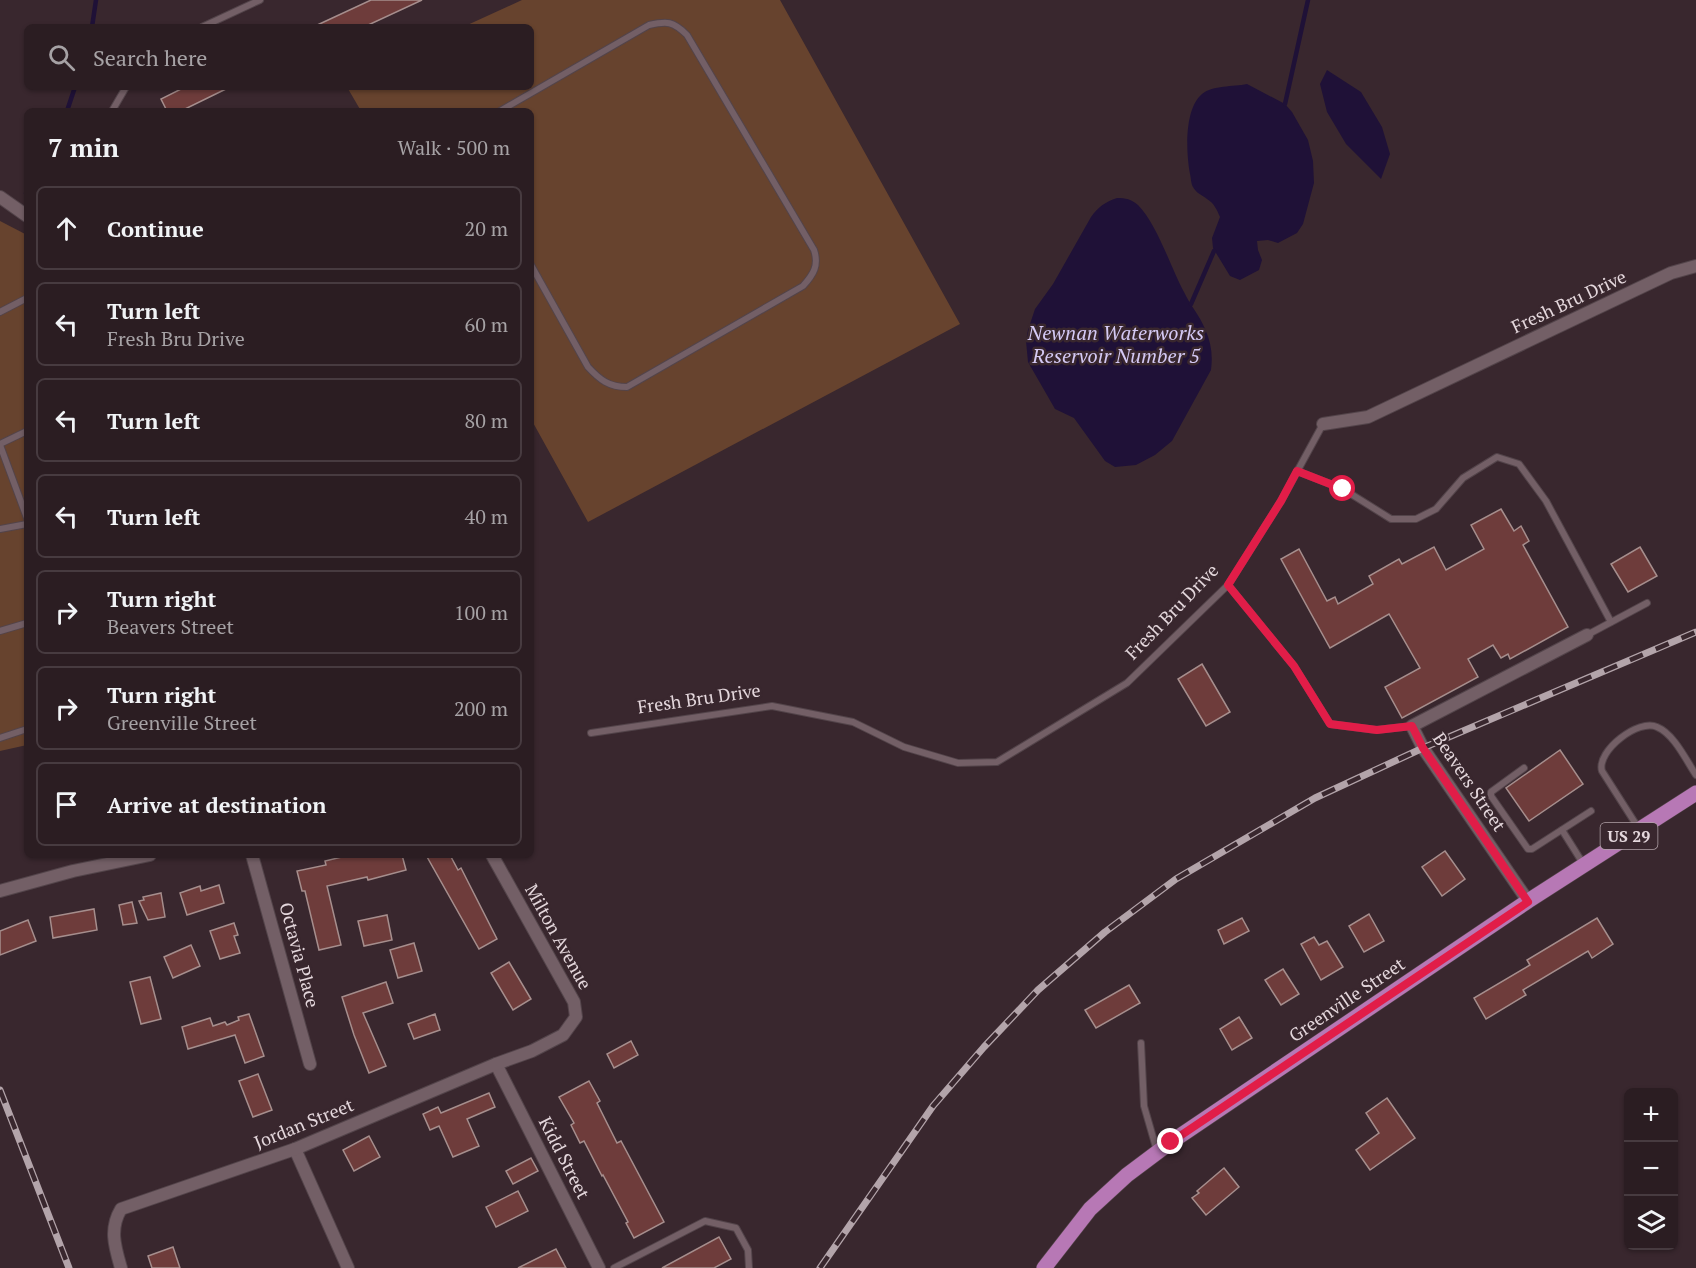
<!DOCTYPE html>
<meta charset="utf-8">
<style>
body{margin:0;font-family:"PT Serif",serif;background:#372a2f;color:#f1f3f6}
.controls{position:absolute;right:18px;bottom:18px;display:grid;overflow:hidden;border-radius:9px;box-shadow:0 2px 4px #0004}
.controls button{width:54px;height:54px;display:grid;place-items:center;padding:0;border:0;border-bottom:2px solid #473b40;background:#2b1d22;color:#f1f3f6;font:30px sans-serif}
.stop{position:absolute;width:18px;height:18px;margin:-14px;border:4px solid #e11d48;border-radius:50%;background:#fff}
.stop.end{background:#e11d48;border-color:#fff;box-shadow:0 2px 6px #0008}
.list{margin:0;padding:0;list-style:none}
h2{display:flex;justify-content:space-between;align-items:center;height:78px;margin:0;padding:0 24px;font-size:26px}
h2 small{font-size:20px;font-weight:400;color:#a6a2a5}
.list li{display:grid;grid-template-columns:39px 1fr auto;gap:18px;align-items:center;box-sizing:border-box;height:84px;margin:0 12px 12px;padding:0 12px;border:2px solid #473b40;border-radius:9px}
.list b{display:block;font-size:22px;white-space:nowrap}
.list p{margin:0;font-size:20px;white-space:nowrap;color:#a6a2a5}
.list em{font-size:20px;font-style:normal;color:#a6a2a5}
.icon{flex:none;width:33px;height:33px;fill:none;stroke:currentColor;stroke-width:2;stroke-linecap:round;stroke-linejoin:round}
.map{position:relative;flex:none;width:1696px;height:1268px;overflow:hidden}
.search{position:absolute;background:#2b1d22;box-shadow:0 2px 4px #0004;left:24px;top:24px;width:510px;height:66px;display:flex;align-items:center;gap:15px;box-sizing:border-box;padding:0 21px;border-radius:9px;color:#a6a2a5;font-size:22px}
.panel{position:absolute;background:#2b1d22;box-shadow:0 2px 4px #0004;left:24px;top:108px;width:510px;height:750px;border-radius:9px}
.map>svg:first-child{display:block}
.green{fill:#67432e}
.water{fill:#1f1137}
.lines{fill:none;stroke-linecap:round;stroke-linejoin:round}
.stream{stroke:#1f1137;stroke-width:4.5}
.building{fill:#6e3c3b;stroke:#a68e8d;stroke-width:1.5}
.lane-casing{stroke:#53444a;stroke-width:8}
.street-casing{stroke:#53444a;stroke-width:14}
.primary-casing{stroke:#53444a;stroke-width:16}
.lane{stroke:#735f66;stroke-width:6}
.street{stroke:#735f66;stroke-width:12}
.primary{stroke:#b778b5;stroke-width:15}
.rail-casing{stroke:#b3a4aa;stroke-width:7}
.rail{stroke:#39272e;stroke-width:4.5;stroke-dasharray:14;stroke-linecap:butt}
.route{stroke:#e11d48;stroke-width:8}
.labels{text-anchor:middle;stroke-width:5;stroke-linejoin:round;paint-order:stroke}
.shield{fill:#39272e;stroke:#b1a2a8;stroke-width:1.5}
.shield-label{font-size:16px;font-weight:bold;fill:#e4d7dc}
.street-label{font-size:18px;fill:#e4d7dc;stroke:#39272e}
.water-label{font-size:20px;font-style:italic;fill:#d4c9f4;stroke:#39272e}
</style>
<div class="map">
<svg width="1696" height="1268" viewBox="0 0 1696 1268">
<rect width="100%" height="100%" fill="#39272e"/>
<g class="green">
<polygon points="522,0 780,0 960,324 588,522 531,419 531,111 361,111 347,87 531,87 531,27 463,27"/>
<polygon points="0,221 27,235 27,745 0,751"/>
</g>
<g class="water">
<polygon points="1327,70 1361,92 1382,127 1390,154 1381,179 1346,144 1327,112 1320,84"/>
<path d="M1247,84l38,20 7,8 16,28 5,21 1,22 -11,41 -6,9 -19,10 -10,-3 -11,1 1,9 4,10 -3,10 -19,10 -10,-4 -17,-28 -1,-10 8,-21c-3,-7 -6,-14 -13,-18 -5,-4 -11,-6 -14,-12 -2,-3 -2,-9 -3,-13 -4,-21 -6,-65 12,-80 11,-9 31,-7 45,-10z"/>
<path d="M1117,198c9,0 14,1 21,7 19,19 33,63 46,87 6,13 16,24 21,37 6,13 8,26 6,41l-39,71 -17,14 -19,10 -21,2 -10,-6 -31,-43 -19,-9 -27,-47 -2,-21 2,-11 7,-21 18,-25 38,-67c7,-10 14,-15 26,-19z"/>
</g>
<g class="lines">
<g class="stream">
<polyline points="92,27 96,0"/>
<polyline points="1285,104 1308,0"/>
<polyline points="67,111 75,87"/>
<polyline points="26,193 27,191"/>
<polyline points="1191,304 1214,251"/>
</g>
</g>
<g class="building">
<polygon points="371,0 422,0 364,27 313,27"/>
<polygon points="185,87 230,87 181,111 167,111 161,99"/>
<polygon points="1501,509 1514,531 1521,526 1529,541 1523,545 1568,627 1510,659 1508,654 1501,658 1493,645 1468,659 1478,677 1402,718 1385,687 1420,668 1389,614 1330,648 1281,559 1299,549 1327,601 1335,597 1338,604 1373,584 1369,576 1399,559 1402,564 1434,547 1446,570 1484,549 1471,525"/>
<polygon points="1640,547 1657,576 1628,592 1611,564"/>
<polygon points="1202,664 1230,712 1206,726 1178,679"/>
<polygon points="1560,750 1583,784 1529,821 1506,788"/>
<polygon points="1445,851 1465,879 1442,896 1422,867"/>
<polygon points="350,855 402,855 406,870 368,880 367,877 327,886 341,945 319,950 305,891 302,891 297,871 326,865 325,861"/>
<polygon points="426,855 450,855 458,870 461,868 497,939 479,949"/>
<polygon points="219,885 224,903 187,915 180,893 200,886 201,891"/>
<polygon points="161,893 165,917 148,920 139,901 144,900 143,897"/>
<polygon points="132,902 137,923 123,925 119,905"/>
<polygon points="94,909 97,930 53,938 50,917"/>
<polygon points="1369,914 1384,941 1364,952 1349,926"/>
<polygon points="387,915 392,940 364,946 358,921"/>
<polygon points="1242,918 1249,931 1224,944 1218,930"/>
<polygon points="1597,918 1613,944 1592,958 1588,951 1523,990 1526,995 1486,1019 1474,998 1530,965 1527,960"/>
<polygon points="28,920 36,941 0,955 0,931"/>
<polygon points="234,923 238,935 234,936 240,953 220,959 210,931"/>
<polygon points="1314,937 1319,945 1327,941 1343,967 1321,980 1301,944"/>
<polygon points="414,943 422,971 398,978 390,950"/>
<polygon points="191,945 200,966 173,978 164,957"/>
<polygon points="509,962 531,999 513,1010 491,973"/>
<polygon points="1283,969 1299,994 1281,1005 1265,980"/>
<polygon points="150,977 161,1019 141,1024 130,982"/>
<polygon points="386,982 393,1003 363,1013 386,1066 369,1073 354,1035 342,997"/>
<polygon points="1129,985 1140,1003 1096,1028 1085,1010"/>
<polygon points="249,1014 264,1056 245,1063 235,1035 188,1049 182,1027 210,1018 213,1026 225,1022 227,1025 239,1020 238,1017"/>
<polygon points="435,1014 440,1030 414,1039 408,1024"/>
<polygon points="1239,1017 1252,1038 1232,1050 1220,1029"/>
<polygon points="631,1041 638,1055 614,1068 607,1054"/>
<polygon points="258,1074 272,1110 253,1117 239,1081"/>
<polygon points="589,1081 600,1101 597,1103 617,1143 621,1141 664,1222 634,1238 626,1223 628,1222 603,1175 602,1176 584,1141 580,1143 571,1125 574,1123 559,1097"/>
<polygon points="489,1093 495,1107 467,1119 479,1146 453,1157 439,1126 430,1130 423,1114 438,1107 441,1113"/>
<polygon points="1387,1098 1415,1138 1370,1170 1356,1150 1379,1133 1366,1113"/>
<polygon points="369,1136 380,1157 354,1171 343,1150"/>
<polygon points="531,1158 538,1171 513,1184 506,1171"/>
<polygon points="1224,1168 1239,1187 1206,1215 1192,1198 1199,1193 1197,1191"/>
<polygon points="518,1191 528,1211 496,1227 486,1207"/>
<polygon points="719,1237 731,1259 714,1268 662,1268"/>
<polygon points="173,1247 180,1268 152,1268 148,1256"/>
<polygon points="556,1249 566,1268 518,1268"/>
</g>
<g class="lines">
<defs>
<g id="lane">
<polyline points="202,27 260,0"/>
<polyline points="112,111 126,87"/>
<path d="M500,111l149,-86c18,-4 24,-4 38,10l127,215c5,15 0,24 -11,36l-176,101c-18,0 -27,-7 -39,-20l-57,-102"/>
<polyline points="0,312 27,298"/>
<polyline points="0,444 27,431"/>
<polyline points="0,445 27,518"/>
<polyline points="1297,471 1343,489 1391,519 1416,519 1436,509 1463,478 1497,457 1519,464 1546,501 1611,622"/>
<polyline points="0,529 27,524"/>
<polyline points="1228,585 1294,666 1330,724 1376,730 1412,726"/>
<polyline points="0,631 27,623"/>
<polyline points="1587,635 1647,603"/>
<polyline points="591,733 772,706 853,722 904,747 958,763 997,762 1127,683 1228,585 1281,501 1323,424"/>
<polyline points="0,738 27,729"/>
<polyline points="1524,768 1491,792 1491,796 1528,849 1532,849 1591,811"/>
<path d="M1639,829l-37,-58c-6,-20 37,-53 55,-44 17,7 29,33 39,48"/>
<polyline points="1562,830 1584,865"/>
<polyline points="1141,1043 1144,1106 1157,1151"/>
<polyline points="614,1268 705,1221 736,1228 748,1250 749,1268"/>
</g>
<g id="street">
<polyline points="0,197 27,216"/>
<polyline points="1323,424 1368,417 1671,273 1696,266"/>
<polyline points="252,855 310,1064"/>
<polyline points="0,891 73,871 150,855"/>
<polyline points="1528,901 1423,748 1412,726 1587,635"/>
<polyline points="496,1064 599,1268"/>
<polyline points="295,1149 348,1268"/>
<path d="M121,1268c-6,-21 -12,-39 0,-59l174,-60 201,-85 36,-13 31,-16 13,-18 -2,-15 -82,-147"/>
</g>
<polyline id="primary" points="1044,1268 1090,1209 1127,1175 1171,1142 1528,901 1696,793"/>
</defs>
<use href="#lane" class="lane-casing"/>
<use href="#street" class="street-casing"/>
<use href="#primary" class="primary-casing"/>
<use href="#lane" class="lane"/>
<use href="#street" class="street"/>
<use href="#primary" class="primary"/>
<defs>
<g id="rail">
<polyline points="0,1090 69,1268"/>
<polyline points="820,1268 933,1106 984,1047 1038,990 1105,932 1176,879 1315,798 1423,748 1696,632"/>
</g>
</defs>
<use href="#rail" class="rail-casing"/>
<use href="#rail" class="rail"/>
</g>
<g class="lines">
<polyline class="route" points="1171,1142 1528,902 1423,748 1412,726 1377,730 1330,724 1294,666 1228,585 1281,501 1297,471 1343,489"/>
</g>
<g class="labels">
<rect class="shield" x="1600.5" y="823" width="57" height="26" rx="4.5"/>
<g class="shield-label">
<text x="1629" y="842">US 29</text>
</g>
<g class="street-label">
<text transform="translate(1569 302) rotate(-25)" y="6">Fresh Bru Drive</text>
<text transform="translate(1172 612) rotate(-46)" y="6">Fresh Bru Drive</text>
<text transform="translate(699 699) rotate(-8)" y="6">Fresh Bru Drive</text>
<text transform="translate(1469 782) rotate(56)" y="6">Beavers Street</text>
<text transform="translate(558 937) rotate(61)" y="6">Milton Avenue</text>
<text transform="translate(299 955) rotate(75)" y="6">Octavia Place</text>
<text transform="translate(1347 1000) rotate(-34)" y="6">Greenville Street</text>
<text transform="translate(304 1124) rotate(-22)" y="6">Jordan Street</text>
<text transform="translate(564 1158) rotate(63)" y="6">Kidd Street</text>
</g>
<g class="water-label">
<text x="1116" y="340">Newnan Waterworks<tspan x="1116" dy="23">Reservoir Number 5</tspan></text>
</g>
</g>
</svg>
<div class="controls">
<button>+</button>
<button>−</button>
<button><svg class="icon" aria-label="layers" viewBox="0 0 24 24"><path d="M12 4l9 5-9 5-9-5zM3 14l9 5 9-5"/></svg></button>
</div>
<div class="stop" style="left:1343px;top:489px"></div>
<div class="stop end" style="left:1171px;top:1142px"></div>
<div class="search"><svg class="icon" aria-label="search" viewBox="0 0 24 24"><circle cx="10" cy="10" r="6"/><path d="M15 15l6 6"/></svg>Search here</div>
<section class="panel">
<h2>7 min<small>Walk · 500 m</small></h2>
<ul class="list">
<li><svg class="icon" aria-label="ahead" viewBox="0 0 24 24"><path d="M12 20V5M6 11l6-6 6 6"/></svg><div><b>Continue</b></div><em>20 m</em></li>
<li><svg class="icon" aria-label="left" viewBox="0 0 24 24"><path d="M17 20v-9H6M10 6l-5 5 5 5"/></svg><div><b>Turn left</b><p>Fresh Bru Drive</p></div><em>60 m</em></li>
<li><svg class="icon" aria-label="left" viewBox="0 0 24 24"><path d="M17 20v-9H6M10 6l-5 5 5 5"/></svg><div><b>Turn left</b></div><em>80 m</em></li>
<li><svg class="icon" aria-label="left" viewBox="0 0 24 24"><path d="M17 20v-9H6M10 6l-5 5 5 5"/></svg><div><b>Turn left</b></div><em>40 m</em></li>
<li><svg class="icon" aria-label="right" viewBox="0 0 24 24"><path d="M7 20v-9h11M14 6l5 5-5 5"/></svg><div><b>Turn right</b><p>Beavers Street</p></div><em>100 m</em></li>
<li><svg class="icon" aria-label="right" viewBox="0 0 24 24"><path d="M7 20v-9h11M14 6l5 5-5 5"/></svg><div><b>Turn right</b><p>Greenville Street</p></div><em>200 m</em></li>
<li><svg class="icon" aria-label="arrive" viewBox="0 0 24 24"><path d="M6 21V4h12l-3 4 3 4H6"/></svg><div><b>Arrive at destination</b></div></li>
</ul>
</section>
</div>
